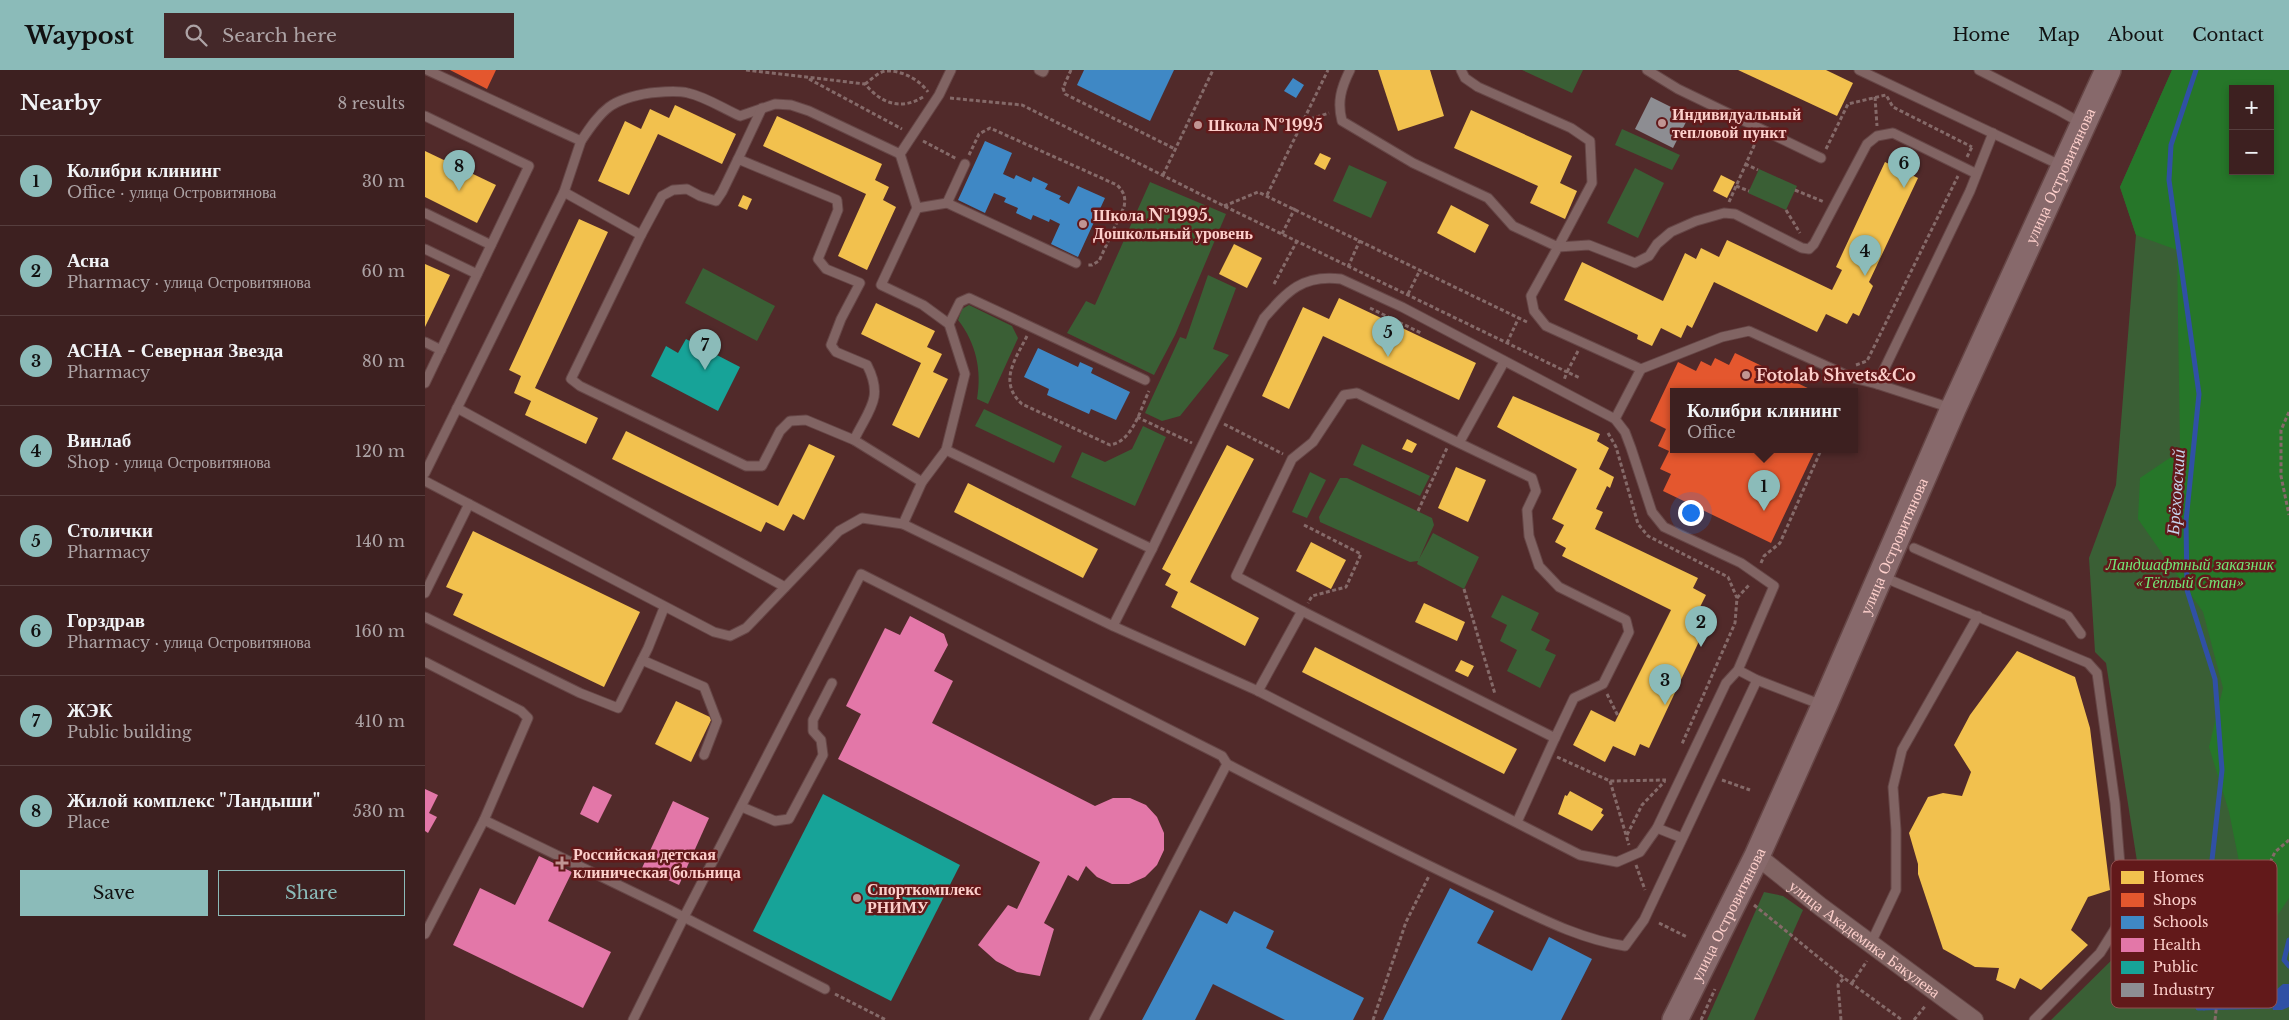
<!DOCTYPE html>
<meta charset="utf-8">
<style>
body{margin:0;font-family:"Libre Baskerville",serif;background:#442829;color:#f1f3f6}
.controls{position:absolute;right:15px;top:15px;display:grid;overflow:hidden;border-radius:0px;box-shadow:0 2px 8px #0003}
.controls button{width:45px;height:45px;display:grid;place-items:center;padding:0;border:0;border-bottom:1px solid #563e3e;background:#3d2020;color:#f1f3f6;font:25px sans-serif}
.you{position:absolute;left:1265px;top:442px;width:18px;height:18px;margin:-12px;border:4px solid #fff;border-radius:50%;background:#1a73e8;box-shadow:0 0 0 8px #1a73e833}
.badge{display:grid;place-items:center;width:32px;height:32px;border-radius:50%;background:#8bbbb9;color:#111;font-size:16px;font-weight:700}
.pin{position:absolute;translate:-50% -41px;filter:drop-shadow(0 1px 2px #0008)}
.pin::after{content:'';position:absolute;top:26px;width:18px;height:15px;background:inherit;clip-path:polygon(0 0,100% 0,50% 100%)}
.popup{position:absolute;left:1245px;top:318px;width:188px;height:65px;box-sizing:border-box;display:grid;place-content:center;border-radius:0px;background:#3d2020;filter:drop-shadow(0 1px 4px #0005);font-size:16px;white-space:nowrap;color:#ada3a5}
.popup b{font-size:19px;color:#f1f3f6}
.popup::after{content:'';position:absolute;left:50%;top:100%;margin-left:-10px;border:10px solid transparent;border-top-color:#3d2020}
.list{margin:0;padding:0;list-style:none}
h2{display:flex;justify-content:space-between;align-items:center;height:65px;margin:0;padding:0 20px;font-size:21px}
h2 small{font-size:16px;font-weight:400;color:#ada3a5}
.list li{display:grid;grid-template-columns:32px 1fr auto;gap:15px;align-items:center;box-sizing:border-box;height:90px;padding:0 20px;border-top:1px solid #563e3e}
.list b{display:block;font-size:19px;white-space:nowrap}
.list p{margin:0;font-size:16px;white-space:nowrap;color:#ada3a5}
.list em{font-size:16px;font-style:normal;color:#ada3a5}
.actions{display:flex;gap:10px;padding:15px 20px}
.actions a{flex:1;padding:11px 0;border:1px solid #8bbbb9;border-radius:0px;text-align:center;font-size:18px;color:#8bbbb9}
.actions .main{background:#8bbbb9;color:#111}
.icon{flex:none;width:28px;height:28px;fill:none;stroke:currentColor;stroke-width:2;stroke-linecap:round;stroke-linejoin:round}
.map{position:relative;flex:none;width:1864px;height:950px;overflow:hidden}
header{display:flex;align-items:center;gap:30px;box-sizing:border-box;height:70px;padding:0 25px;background:#8bbbb9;color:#111}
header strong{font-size:24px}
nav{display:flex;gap:28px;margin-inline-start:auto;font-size:18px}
.search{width:350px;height:45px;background:#442829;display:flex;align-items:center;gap:12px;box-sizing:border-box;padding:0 18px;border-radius:0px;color:#ada3a5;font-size:19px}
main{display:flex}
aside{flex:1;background:#3d2020}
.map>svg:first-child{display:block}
.green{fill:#3a5f35;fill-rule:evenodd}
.forest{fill:#267629;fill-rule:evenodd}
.water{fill:#3050a5}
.homes{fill:#f2c14e}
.shops{fill:#e4572e}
.schools{fill:#3f88c5}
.health{fill:#e377a8}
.public{fill:#17a398}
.industry{fill:#8d8d92}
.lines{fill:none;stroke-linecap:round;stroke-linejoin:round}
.stream{stroke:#3050a5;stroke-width:5}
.service-casing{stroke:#664646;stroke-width:11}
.minor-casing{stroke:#664646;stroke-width:20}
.secondary-casing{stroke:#664646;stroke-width:28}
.path{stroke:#856a69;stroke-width:3;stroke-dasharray:4 2.5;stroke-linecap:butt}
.service{stroke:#816463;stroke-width:9}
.minor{stroke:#816463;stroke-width:18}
.secondary{stroke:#87696b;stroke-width:25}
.poi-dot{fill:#c19593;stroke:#62191a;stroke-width:2}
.labels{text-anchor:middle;stroke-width:5;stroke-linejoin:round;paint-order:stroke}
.poi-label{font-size:16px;font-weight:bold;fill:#fdcfcb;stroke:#62191a;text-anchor:start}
.street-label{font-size:16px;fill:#fdcfcb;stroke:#62191a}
.park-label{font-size:16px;font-style:italic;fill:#73e777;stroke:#62191a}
.water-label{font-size:18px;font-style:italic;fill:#c7d3ec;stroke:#62191a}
.key{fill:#62191a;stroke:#90504f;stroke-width:1}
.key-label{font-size:14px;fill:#fdcfcb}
</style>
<header>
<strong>Waypost</strong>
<div class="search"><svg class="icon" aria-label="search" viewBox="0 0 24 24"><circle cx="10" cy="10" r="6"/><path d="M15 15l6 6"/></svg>Search here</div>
<nav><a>Home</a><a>Map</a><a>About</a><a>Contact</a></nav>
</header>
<main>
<aside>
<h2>Nearby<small>8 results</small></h2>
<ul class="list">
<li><span class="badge">1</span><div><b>Колибри клининг</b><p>Office · улица Островитянова</p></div><em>30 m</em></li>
<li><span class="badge">2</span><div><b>Асна</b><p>Pharmacy · улица Островитянова</p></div><em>60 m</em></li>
<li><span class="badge">3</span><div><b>АСНА - Северная Звезда</b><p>Pharmacy</p></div><em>80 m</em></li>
<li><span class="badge">4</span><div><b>Винлаб</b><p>Shop · улица Островитянова</p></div><em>120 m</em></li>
<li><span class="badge">5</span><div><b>Столички</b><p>Pharmacy</p></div><em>140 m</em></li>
<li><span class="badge">6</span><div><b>Горздрав</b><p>Pharmacy · улица Островитянова</p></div><em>160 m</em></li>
<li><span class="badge">7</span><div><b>ЖЭК</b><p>Public building</p></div><em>410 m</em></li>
<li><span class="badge">8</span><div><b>Жилой комплекс &quot;Ландыши&quot;</b><p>Place</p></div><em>530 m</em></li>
</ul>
<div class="actions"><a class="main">Save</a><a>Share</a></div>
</aside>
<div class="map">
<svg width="1864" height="950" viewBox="0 0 1864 950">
<rect width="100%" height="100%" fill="#512a2a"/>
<g class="green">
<polygon points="1097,0 1158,0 1147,23"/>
<path d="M1747,0h117v950h-238l79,-78 9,-16 2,-39 -35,-224 -11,-11 -6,-94 27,-73 20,-250 -16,-48zM1808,19h37v82h-37z"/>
<polygon points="1197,59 1255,85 1247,100 1190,75"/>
<polygon points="924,95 962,112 946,148 908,131"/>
<polygon points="1210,98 1239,113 1213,168 1182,153"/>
<polygon points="1334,99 1372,116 1361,140 1323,123"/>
<polygon points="725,112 801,144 750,265 729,305 642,263 661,231 670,235"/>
<polygon points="278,198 350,236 332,271 260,233"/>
<polygon points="783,205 811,218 788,279 804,285 755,346 737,351 720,343 755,267 761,269"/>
<path d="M544,235l43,21 6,12 -30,66 -11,-5c5,-29 -1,-56 -19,-79l4,-11z"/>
<polygon points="559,339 637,376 629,393 550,356"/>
<polygon points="718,356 741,367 710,436 646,407 657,382 680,392 707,379"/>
<polygon points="937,374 1005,406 995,426 928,395"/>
<polygon points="885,402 901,410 882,448 867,442"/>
<polygon points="915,408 922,408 1007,448 1009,455 994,489 1008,463 1054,487 1039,519 992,494 993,491 985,492 895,452 894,447"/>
<polygon points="1077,525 1114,543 1106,560 1125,570 1120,580 1131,585 1115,618 1082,601 1092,580 1075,571 1082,555 1066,547"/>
<polygon points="1339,822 1358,826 1378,840 1329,950 1282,950"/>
</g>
<path class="forest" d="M1747,0h117v828l-59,90 -13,-29 26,-78 -14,-69 -20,-65 14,-59 -20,-76 -65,-93 2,-41 40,-27 -3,-201 -41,-15 -16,-48zM1808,19h37v82h-37z"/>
<polygon class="water" points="1858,914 1864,914 1864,937 1857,940 1848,940 1844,926"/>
<g class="homes">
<polygon points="953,0 1005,0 1019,46 973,61"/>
<polygon points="1313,0 1401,0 1428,13 1412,46"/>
<polygon points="250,35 311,64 297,94 233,64 204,125 173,111 200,51 216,59 225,39 244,48"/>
<polygon points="1046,40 1147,86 1135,113 1152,121 1140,149 1105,133 1113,116 1029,78"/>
<polygon points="352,46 457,94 450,110 464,117 458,130 471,137 442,200 413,186 441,124 338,76"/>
<polygon points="0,81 71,115 52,153 0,127"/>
<polygon points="895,83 906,88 900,100 889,94"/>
<polygon points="1460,92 1493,108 1444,212 1448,216 1434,246 1428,243 1422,254 1401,244 1392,262 1289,212 1267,258 1262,255 1256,268 1236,258 1227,276 1212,269 1213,265 1139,230 1157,192 1238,231 1260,183 1271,189 1276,178 1294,187 1302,170 1407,220 1417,200 1411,197"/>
<polygon points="1296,105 1310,112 1302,128 1288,121"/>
<polygon points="318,125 327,129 322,140 313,136"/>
<polygon points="1026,135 1064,155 1050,183 1012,163"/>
<polygon points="154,149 183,162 110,318 173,348 161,374 100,345 106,331 89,323 96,306 84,300"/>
<polygon points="809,174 837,188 822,218 794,204"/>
<polygon points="0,194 25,205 0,257"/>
<polygon points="914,228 1051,293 1034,330 898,266 864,339 837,326 878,237 904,249"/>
<polygon points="451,233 510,261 502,277 517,284 508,302 523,309 494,368 467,355 496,293 436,264"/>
<polygon points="1088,326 1175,364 1172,371 1184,378 1174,399 1189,407 1185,418 1182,416 1171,439 1178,442 1170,459 1273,508 1268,518 1281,525 1272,543 1284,550 1224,678 1215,674 1210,686 1188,676 1180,692 1148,675 1166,640 1190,652 1246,540 1137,486 1141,478 1130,472 1139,455 1127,449 1152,399 1072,357"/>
<polygon points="201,361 353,436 384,374 410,386 379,450 368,444 359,461 341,452 336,462 187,389"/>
<polygon points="982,369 992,374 987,383 977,379"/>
<polygon points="802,375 829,389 765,512 834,548 820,576 746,537 753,522 740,515 746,504 737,499"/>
<polygon points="1031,397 1061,410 1043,452 1013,438"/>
<polygon points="543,413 673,479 658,508 529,442"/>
<polygon points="48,461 215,542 179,617 28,545 38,524 21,517"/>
<polygon points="886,472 921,490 906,519 871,501"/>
<polygon points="999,533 1040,552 1032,571 990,552"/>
<polygon points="890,577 1092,679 1079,704 877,602"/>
<polygon points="1592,581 1650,607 1665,658 1685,820 1663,827 1646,860 1663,875 1616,920 1595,908 1590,919 1571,910 1574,898 1550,897 1518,879 1493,804 1493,794 1484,763 1503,727 1518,723 1537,726 1546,702 1529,675 1545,645"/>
<polygon points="1036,590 1049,596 1043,607 1030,601"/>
<polygon points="251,631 287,648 266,692 230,674"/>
<polygon points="1145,721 1178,739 1176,743 1179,745 1167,761 1133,744 1140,725 1142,726"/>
</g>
<g class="shops">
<polygon points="25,0 71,0 62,19"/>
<polygon points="1310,283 1391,322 1249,322 1249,380 1390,380 1346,473 1238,421 1246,404 1235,399 1244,381 1233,376 1241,359 1225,351 1253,292 1271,301 1276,291 1286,296 1290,288 1304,295"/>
</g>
<g class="schools">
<polygon points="659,0 749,0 725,51 652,15"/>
<polygon points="868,8 879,15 871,28 859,21"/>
<polygon points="560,71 587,83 578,104 589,109 591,105 606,112 608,107 623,114 620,119 636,126 634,129 644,134 653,116 680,128 653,187 626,174 635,154 625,149 624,152 608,145 606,150 591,143 593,138 579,132 581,128 569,123 560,143 533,130"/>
<polygon points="613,278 653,297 655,292 668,298 666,303 705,322 691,350 666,339 664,344 622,325 624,319 599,307"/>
<polygon points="1025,818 1069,841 1052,873 1107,901 1124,867 1167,889 1136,950 958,950"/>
<polygon points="775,840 802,854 809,841 849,861 841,878 939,928 928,950 860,950 788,914 770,950 717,950"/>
</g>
<g class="health">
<polygon points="485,546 519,564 523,575 509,601 528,611 507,653 670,736 688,728 705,728 721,735 732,747 739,763 739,780 732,795 720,807 704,814 687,814 672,807 661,796 653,811 643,805 619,853 629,859 615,906 592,902 571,891 553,875 583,835 592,839 615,792 413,689 436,644 421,636 460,558 475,565"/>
<polygon points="168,716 187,725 173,753 155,744"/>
<polygon points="0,719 13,725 4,743 12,747 3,763 0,761"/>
<polygon points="248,731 284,748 254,815 217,798"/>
<polygon points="114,786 147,802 123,851 186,882 158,938 28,875 55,818 90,835"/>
</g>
<g class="public">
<polygon points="261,269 315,297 293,341 226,306 241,276 253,283"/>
<polygon points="398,724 535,795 466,931 328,861"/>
</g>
<polygon class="industry" points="1226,27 1264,46 1248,78 1210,59"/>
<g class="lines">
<g class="stream">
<polyline points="1771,0 1746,75 1744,110 1774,324 1761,451 1762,520 1790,609 1797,700 1778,871 1779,938"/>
<polyline points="1864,870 1859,890 1864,896"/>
<polyline points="1773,938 1845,936 1864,931"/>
</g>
<defs>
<g id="service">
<path d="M2,0l154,71c21,-32 30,-42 69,-48 12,-1 26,-3 38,0 18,4 34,15 52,23l35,-12 16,1 18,6 91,43 39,-59 12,-25"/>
<polyline points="614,0 618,2 619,0"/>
<path d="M925,0c-9,18 -13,32 -8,51l71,42 75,35 25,28 45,21 34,-64 -2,-42 -19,-13 -93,-41 -13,-9 -4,-8"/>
<polyline points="1222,0 1253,19 1396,88"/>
<polyline points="1434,0 1637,96"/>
<polyline points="1554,0 1633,40 1656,53"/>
<polyline points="0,46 104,96 0,313"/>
<polyline points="475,84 492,138 456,215 498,235 524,254 540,304 521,380 497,412 478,454"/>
<polyline points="313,89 337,38"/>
<polyline points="540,94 522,133 651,193"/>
<polyline points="139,122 216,165 146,309 155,316 321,396 337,396 355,361 365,351 381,350 429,370 497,412"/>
<polyline points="492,138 522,133"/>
<polyline points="0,143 66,175"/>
<path d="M216,165l21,-39 11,-6 14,-1 13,7 16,5 6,-9 16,-33 99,41 1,10 -20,49 8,10 34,14 -19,36 -10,26 5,7 31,13c17,33 2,44 -13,75"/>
<polyline points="0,179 52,204"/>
<polyline points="524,254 535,232 544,228 720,310"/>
<polyline points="0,272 16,280"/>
<polyline points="1452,314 1428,308 1324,261 1297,267 1216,299 1121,256 1109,241 1106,226 1133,177 1164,175 1210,193 1224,186 1232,174 1246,162 1271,151 1299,143 1310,144 1377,178 1384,179 1389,174 1442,74 1452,66 1468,63 1550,103"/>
<polyline points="32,338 360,517"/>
<polyline points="1526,338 1452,314 1545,121 1568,63"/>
<polyline points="1190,349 1216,299"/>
<polyline points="1034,373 1107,408 1111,421 1102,440 1104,466 1114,496 1134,517 1201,550 1204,562 1178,614 1149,628 1130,668 877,541 811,506 867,389 888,372 919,325 932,323 1034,373 1079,292"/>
<polyline points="521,380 727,479"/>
<polyline points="0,403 139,122 156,71"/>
<path d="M0,411l289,151 16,4 16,-8 93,-97 23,-13 41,6 210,102 145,65 322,164 37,7 23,-10 17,-24 69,-145 12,-13 36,-84 -33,-23 -77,-36 -12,-15 -21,-64 -6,-16 -10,-13 -213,-112 -61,-28c-39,-5 -54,13 -77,39l-112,231 -39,77"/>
<polyline points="1489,478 1643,546 1656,564"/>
<polyline points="1458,507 1663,593 1672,603 1690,733 1697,820 1695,851 1675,883 1609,950"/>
<polyline points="0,523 44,434"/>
<polyline points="0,547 155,623 193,638 223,578 239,538"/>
<polyline points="217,590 279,617 292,651 279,685"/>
<polyline points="0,592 96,641 103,648 59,750 0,864"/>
<polyline points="1313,600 1332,610 1397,635"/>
<polyline points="833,621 877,541"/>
<path d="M802,694c88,45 175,90 264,131 43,20 87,44 134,51l19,-26 113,-240"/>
<polyline points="317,737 350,751 364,749 398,685 396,670 388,661 388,650 407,613"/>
<polyline points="59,750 241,838 400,919"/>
<polyline points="1092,752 1130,668"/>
<polyline points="1232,758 1257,768"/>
<polyline points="1446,873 1471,820 1471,760 1468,717 1477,680 1553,546"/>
<polyline points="208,950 259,847 436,504 797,686 802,694 669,950"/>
</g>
<g id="minor">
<path id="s1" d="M1332,786l64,51 153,113"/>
</g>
<g id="secondary">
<path id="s2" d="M1250,950l82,-164 67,-150 129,-297 155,-339"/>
</g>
</defs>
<use href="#service" class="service-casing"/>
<use href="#minor" class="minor-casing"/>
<use href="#secondary" class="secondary-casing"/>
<g class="path">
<path d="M321,0l119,14c16,19 35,27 58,13"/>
<polyline points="646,0 638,18 640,24 750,79"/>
<polyline points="384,9 477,59"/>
<path d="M440,14c6,-4 12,-11 20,-13 16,-1 34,8 43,21"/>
<polyline points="1450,27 1452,56"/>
<polyline points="525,28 597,35 799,136 1142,302 1139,310"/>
<polyline points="879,51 904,43"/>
<polyline points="498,71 532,89"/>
<polyline points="1401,79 1423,34 1461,25 1468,37 1547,77"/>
<path d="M544,85l10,-21 11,-6 127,57c7,7 9,12 7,22l-25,54 -7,4h-6"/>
<polyline points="1542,87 1547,77"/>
<polyline points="1320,94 1333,100"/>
<polyline points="738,105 788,0"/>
<polyline points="1311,116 1324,121"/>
<polyline points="1370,120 1399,132"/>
<polyline points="842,125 903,0"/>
<polyline points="1304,132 1332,69"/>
<polyline points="799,136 833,122 1102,252"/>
<polyline points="1361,140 1375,163"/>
<polyline points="857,164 870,138"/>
<polyline points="923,197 935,170"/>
<polyline points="849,214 872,171"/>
<polyline points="983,224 995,200"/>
<polyline points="945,238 996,263"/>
<path d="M602,266c-12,24 -29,46 -5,68l88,41c23,-4 30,-35 39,-54"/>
<polyline points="1082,273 1094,247"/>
<polyline points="1153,281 1142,302 1155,308"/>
<polyline points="1431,295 1442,291 1533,106"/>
<polyline points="1864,342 1856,360 1856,406 1864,445"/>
<polyline points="712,347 767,373"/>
<polyline points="799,354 858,384"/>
<polyline points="1183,363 1191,377 1213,454 1223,466 1303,507 1312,528 1310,553 1257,674"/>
<polyline points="993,441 1022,378"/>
<polyline points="879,455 936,484 921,517 887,526 883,533"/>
<polyline points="1336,493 1339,486 1355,473 1396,380"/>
<polyline points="1039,519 1070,624"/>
<polyline points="1312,528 1325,514"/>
<polyline points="1182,624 1193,646"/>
<polyline points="1132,687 1185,711 1241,710"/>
<polyline points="1297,710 1325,720"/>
<polyline points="1185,711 1204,775"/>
<polyline points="1202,765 1217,735 1240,711"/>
<polyline points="1211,795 1220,820"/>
<polyline points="1329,835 1419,908 1477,950"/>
<polyline points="1234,853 1262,867"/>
<polyline points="1427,913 1442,891"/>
<polyline points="410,924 461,950"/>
<polyline points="948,950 981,852 1004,806"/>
<polyline points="1276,950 1290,919"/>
<polyline points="1416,950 1413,915 1419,908"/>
<polyline points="1489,950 1501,935"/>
<polyline points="1790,950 1796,897 1850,782 1864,770"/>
</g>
<use href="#service" class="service"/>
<use href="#minor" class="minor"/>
<use href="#secondary" class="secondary"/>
</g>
<g class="poi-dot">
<circle cx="1237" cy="53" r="5"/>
<circle cx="773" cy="55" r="5"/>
<circle cx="658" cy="154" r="5"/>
<circle cx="1321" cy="305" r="5"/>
<path d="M134.5 785.5h5v5h5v5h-5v5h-5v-5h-5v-5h5z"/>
<circle cx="432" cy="828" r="5"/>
</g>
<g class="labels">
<g class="poi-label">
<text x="1247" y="50">Индивидуальный<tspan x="1247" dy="18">тепловой пункт</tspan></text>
<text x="783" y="61">Школа №1995</text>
<text x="668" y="151">Школа №1995.<tspan x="668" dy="18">Дошкольный уровень</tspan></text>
<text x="1331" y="311">Fotolab Shvets&amp;Co</text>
<text x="148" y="790">Российская детская<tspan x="148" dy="18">клиническая больница</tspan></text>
<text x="442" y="825">Спорткомплекс<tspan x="442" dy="18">РНИМУ</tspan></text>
</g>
<g class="street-label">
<text dy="6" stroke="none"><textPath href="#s2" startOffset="928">улица Островитянова</textPath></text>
<text dy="6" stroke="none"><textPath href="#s2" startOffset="522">улица Островитянова</textPath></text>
<text dy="6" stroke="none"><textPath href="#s2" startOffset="118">улица Островитянова</textPath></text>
<text dy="6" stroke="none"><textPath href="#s1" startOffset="136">улица Академика Бакулева</textPath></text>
</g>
<g class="park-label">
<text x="1765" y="500">Ландшафтный заказник<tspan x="1765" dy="18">«Тёплый Стан»</tspan></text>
</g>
<g class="water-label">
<text transform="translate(1751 422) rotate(-86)" y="6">Брёховский</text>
</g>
</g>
<rect x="1686" y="790" width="166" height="148" rx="8" class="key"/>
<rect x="1696" y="801" width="23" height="13" fill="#f2c14e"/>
<rect x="1696" y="823" width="23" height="14" fill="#e4572e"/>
<rect x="1696" y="846" width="23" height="13" fill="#3f88c5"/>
<rect x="1696" y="868" width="23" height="14" fill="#e377a8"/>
<rect x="1696" y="891" width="23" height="13" fill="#17a398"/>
<rect x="1696" y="913" width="23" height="14" fill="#8d8d92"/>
<g class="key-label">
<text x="1728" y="812">Homes</text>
<text x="1728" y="835">Shops</text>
<text x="1728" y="857">Schools</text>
<text x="1728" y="880">Health</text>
<text x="1728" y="902">Public</text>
<text x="1728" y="925">Industry</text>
</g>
</svg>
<div class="controls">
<button>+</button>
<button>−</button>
</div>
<div class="you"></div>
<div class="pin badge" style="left:1339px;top:441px">1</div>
<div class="popup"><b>Колибри клининг</b>Office</div>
<div class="pin badge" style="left:1276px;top:577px">2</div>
<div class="pin badge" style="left:1240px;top:635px">3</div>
<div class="pin badge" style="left:1440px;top:206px">4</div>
<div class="pin badge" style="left:963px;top:287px">5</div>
<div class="pin badge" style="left:1479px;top:118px">6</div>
<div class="pin badge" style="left:280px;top:300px">7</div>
<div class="pin badge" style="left:34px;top:121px">8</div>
</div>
</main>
